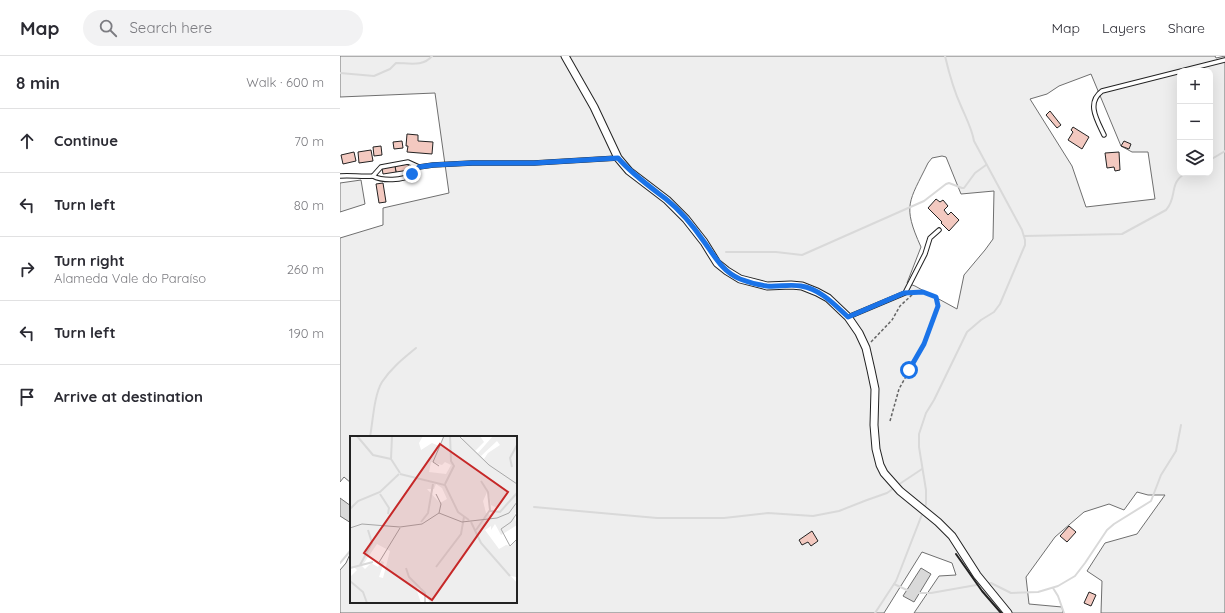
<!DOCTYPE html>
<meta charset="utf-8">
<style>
body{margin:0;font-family:Quicksand,sans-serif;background:#f2f2f3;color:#2b2b33}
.controls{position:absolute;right:12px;top:12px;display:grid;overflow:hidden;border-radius:8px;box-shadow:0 4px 16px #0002}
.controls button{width:36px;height:36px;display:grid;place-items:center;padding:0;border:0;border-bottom:1px solid #e1e1e2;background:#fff;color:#2b2b33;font:20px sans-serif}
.stop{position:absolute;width:12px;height:12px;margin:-9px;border:3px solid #1a73e8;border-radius:50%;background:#fff}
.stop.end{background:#1a73e8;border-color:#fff;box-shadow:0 1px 4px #0008}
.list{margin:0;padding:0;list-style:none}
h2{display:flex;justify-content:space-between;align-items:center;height:52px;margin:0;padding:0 16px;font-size:17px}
h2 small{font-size:13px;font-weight:400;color:#7c7c81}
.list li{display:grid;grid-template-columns:26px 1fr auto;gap:12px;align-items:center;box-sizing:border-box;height:64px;padding:0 16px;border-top:1px solid #e1e1e2}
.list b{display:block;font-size:15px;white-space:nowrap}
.list p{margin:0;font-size:13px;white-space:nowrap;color:#7c7c81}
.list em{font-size:13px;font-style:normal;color:#7c7c81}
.icon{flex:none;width:22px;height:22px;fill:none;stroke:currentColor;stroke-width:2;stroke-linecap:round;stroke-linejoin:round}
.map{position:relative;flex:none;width:885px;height:557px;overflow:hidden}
header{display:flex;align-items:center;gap:24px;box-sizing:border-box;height:56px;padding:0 20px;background:#fff;border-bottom:1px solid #e1e1e2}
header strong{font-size:19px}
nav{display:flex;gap:22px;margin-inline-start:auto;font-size:14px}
.search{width:280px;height:36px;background:#f2f2f3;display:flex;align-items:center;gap:10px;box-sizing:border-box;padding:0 14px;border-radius:22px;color:#7c7c81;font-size:15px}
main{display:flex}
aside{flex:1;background:#fff}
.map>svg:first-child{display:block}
.green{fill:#eee;stroke:#6f6f6f;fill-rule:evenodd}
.water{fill:#d9d9d9;stroke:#6f6f6f}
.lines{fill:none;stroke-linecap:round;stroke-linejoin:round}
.stream{stroke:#d9d9d9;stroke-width:2}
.building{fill:#f3c9c0;stroke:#222}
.service-casing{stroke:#222;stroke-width:5.5}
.minor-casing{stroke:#222;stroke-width:9}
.path{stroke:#646464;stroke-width:1.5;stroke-dasharray:3 2;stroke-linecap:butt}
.service{stroke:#fff;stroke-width:3.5}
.minor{stroke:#fff;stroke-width:7}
.wall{stroke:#222;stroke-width:2}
.route{stroke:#1a73e8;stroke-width:5}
.inset-river{fill:none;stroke:#d9d9d9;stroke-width:2}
.inset-road{fill:none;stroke:#a7a7a7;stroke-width:1}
.view{fill:#c62828;fill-opacity:0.15;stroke:#c62828;stroke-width:2}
.inset-edge{fill:none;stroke:#222;stroke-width:2}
</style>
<header>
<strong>Map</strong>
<div class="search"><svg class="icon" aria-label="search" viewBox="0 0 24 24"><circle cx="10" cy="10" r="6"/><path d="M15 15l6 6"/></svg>Search here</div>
<nav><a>Map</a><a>Layers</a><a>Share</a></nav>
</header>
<main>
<aside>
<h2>8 min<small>Walk · 600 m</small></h2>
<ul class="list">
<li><svg class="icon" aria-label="ahead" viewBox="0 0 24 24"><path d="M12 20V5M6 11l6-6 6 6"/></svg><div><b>Continue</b></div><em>70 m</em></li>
<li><svg class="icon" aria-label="left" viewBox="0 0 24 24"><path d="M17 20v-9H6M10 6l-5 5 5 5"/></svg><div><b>Turn left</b></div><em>80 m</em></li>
<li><svg class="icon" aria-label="right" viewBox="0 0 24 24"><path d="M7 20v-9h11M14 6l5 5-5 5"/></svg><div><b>Turn right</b><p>Alameda Vale do Paraíso</p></div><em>260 m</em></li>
<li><svg class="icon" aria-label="left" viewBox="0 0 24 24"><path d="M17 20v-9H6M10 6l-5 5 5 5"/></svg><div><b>Turn left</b></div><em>190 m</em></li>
<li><svg class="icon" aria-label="arrive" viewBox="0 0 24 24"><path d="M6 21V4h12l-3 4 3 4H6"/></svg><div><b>Arrive at destination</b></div></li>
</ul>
</aside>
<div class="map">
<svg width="885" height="557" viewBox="0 0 885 557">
<rect width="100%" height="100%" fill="#fff"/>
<g class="green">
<path d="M0,0h875l1,2 9,-2v557h-124l1,-32 -15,-10 18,-28 32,-9 28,-39h-17l-11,-3 -13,18 -15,-6 -25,8 -29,25 -29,40 3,27 33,3 1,6h-149l25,-37 17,-1 -4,-12 -30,-11 -38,61h-544v-43l6,-7 5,-11v50h165v-165h-165v46l-7,-6 -4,5v-244l43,-13v-17l66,-15 -14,-100 -95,4zM840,15h30v102h-30zM751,18l30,72 11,6h16l7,47 -69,8 -14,-41 -42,-67 17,-5 12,-8zM602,100l4,1 15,37 33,-3 -1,48 -8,11 -21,25 -7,34 -42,-23 -8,-3 14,-36c-19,-42 -12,-45 7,-84l4,-5z"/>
<polygon points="21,124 25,148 0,156 0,127"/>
</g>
<g class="water">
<polygon points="0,442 11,450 11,467 0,460"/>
<polygon points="581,512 591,518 574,546 563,540"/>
</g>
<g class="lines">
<g class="stream">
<path d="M0,17l34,3 16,-7 6,-6c13,0 27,4 36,-7"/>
<polyline points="870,104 885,95"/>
<path d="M684,180l98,-2 44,-24c12,-13 2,-27 20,-37"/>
<polyline points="386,196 436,196 462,199 584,145 606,128 609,127 622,132 624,132 635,117 646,109"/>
<path d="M30,381c3,-16 4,-42 12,-55 9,-14 22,-24 34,-34"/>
<polyline points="558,429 582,413"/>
<polyline points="194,451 317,462 384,462 428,457 473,460 499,455 527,444 547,437 554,432"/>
<polyline points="0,507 11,494"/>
<polyline points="554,528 569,535"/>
<polyline points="646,528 651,527 671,537 698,536 718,530 735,520 745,507 767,474 774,468 811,445 821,419 836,395 841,369"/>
<polyline points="713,532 718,540 724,557"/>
<polyline points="577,537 591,537 642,528"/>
<path d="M535,557l21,-32 4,-10 26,-67v-14l-7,-43v-13l7,-21 8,-13 33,-68 14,-12 13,-8 6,-8 25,-59v-5l-3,-10 -48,-89c-2,-12 -8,-23 -13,-35 -7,-15 -12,-33 -16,-50"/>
</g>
</g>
<g class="building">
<polygon points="710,55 721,69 717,72 706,59"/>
<polygon points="733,71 749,81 742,93 728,84 733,76 731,74"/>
<polygon points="67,78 78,79 78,85 93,86 92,98 67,96 68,90 66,90"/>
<polygon points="62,85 63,92 54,93 53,86"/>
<polygon points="784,85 791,88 789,93 781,90"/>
<polygon points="41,90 42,99 34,100 33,91"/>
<polygon points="31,94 33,105 19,107 18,96"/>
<polygon points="14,96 16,105 3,108 1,99"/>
<polygon points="779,96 780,114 775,115 774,111 767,112 765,97"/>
<polygon points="68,108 69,114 56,116 55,110"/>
<polygon points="55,110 56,116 43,118 42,112"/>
<polygon points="43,127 46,146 39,147 36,128"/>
<polygon points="596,143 600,146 603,144 608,150 604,154 608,159 611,156 619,164 609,175 601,167 602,166 588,152"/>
<polygon points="729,470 736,476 727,486 720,480"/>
<polygon points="472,475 478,485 471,490 468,486 462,489 459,484"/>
<polygon points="749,536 756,539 751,550 744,547"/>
</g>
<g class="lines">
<defs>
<g id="service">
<path d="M764,79c-7,-15 -18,-32 -2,-44l123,-31"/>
<path d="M0,120c11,-1 22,1 33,0l8,-9 27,-5 11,5 14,-2 39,-2h62l84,-5"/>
<path d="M33,120c9,5 30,5 39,-2 2,-2 4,-5 7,-7"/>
<polyline points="508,261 565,237 585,198 590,182 599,174"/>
</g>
<polyline id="minor" points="225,0 254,51 278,102 289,115 327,144 346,163 364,186 377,207 387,215 400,223 427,230 451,229 462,230 477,236 488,242 508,261 519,277 526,292 531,314 535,333 534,369 536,393 540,409 544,417 560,435 598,466 612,480 637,519 668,557"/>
</defs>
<use href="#service" class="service-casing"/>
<use href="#minor" class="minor-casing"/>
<g class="path">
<polyline points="531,286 552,264 560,250 574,237"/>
<polyline points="550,365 559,333 584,288 598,250 596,241 583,236 570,237"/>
</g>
<use href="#service" class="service"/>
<use href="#minor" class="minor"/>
<polyline class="wall" points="616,498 642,535 661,557"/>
</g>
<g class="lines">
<path class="route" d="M72,118l7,-7 14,-2 39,-2h62l84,-5c14,16 31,28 48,41 15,12 28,28 39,44 10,14 18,29 35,36 8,3 19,6 27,7 11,1 22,-2 34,0 19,3 33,18 47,31l56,-24 19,-1 13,5 2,9 -14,38 -15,26"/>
</g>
<g transform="translate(10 380)">
<rect width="167" height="167" fill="#fff"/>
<path d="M0,0h73l-4,7 2,7 11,-7 7,3 4,-10h15l4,3 2,-3h16l4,6 -9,9 3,2 15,-17h24v74l-3,6 3,9 -16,10 -6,-11 -4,6v-4l-6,4 14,19 7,-4 5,1 6,-7v41l-1,-3 -5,-1 6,7v20h-87l-9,-16 -5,1 5,15h-71v-26l7,-7 -3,-3 -4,2zM147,5l3,4 -12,8 -4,6 -3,-3zM81,26l11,3 3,-3 6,3 -5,9 -17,-2zM86,48l6,4 5,11 -7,4 -13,-14h7zM138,54l3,15 8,4 -9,6 -4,-2 -3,-12zM27,108l13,7 -7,27 -4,-1 5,-15 -3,-1 -3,6 -7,-4 -6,6 -3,-3z" fill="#eee" fill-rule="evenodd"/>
<path class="inset-river" d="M7,0l16,19 18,4M42,0l-1,23 9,14M162,31l-2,-9 7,-13M50,38l45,11 13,27 11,8M95,48l9,-18 -3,-5 -1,-25M30,58l9,14 -1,6M0,73l8,-8 22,-9 19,-18M140,75l10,1 17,-19M71,86l7,-9 5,-29M121,86l10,21 29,33M126,94l14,-20 -2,-18 -7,-11M10,129l12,-22 -4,-13M86,131l25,-33 3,-17M0,132l23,-6M56,132l3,9 16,16v10M0,145l13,11 4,11"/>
<path class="inset-road" d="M109,0l30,29 28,19M89,30l-6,-4 11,-26M86,58l5,10 -2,9M167,77l-6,9 -10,7 9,17 7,-7M0,92l12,-4 38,3 22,-3 17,-11 23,9 35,-4 12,-5 8,-11M28,128l22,-36"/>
<path class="view" d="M90,8l68,48 -76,108 -68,-47z"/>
<rect width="167" height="167" class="inset-edge"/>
</g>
</svg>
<div class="controls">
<button>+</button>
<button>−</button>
<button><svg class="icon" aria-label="layers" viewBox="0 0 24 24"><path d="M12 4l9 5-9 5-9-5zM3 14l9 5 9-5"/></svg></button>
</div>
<div class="stop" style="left:569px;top:314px"></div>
<div class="stop end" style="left:72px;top:118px"></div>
</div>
</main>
